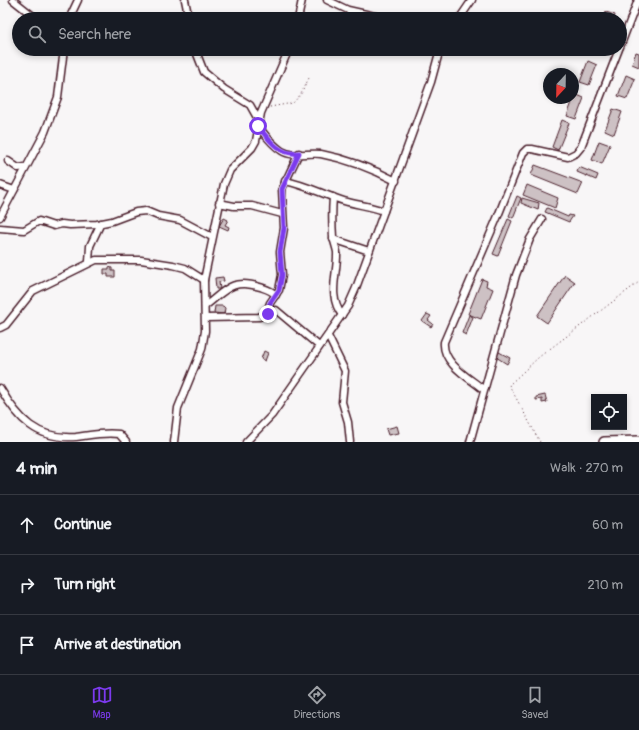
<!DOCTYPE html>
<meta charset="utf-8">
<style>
body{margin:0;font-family:Pangolin,sans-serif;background:#20242c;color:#f1f3f6}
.controls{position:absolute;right:12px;bottom:12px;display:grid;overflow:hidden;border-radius:0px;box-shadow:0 2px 6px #0003}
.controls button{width:36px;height:36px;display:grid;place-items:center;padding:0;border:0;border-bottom:1px solid #363941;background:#171b24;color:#f1f3f6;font:20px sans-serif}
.compass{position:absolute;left:543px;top:68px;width:36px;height:36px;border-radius:50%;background:#171b24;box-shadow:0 2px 6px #0003;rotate:202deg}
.stop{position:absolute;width:12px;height:12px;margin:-9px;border:3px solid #7c3aed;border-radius:50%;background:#fff}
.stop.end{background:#7c3aed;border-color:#fff;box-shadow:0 1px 4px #0008}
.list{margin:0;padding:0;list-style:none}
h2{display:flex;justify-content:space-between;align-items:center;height:52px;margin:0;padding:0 16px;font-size:17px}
h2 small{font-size:13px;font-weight:400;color:#9ea1a6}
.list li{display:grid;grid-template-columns:26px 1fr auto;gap:12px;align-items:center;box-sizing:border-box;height:60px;padding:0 16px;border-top:1px solid #363941}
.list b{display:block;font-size:15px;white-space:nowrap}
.list em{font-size:13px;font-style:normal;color:#9ea1a6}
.icon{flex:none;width:22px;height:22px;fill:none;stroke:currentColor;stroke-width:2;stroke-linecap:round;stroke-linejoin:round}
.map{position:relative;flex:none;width:639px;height:442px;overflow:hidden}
.search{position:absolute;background:#171b24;box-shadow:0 2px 6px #0003;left:12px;right:12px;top:12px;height:44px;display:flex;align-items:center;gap:10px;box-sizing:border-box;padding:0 14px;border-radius:22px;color:#9ea1a6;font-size:15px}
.sheet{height:232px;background:#171b24}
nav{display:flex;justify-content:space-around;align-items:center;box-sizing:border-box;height:56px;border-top:1px solid #363941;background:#171b24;font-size:11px;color:#9ea1a6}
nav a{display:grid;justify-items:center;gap:2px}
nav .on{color:#7c3aed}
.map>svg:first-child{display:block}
.building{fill:#cdc1c4;stroke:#4a1f2b}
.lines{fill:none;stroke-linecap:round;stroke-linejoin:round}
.minor-casing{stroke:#4a1f2b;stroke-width:9}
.highway-casing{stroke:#4a1f2b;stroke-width:12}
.path{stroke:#4a1f2b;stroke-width:1;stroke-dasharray:1 3;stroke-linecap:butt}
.minor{stroke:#fff;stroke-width:6}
.highway{stroke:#fff;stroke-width:9}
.route{stroke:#7c3aed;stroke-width:5}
</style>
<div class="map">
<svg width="639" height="442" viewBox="0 0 639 442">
<rect width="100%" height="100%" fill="#f8f6f7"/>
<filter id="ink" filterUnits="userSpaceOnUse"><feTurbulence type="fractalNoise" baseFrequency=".025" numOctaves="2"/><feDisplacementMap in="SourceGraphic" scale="8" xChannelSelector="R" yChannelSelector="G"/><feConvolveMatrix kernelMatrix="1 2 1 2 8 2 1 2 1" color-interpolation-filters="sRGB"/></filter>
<g filter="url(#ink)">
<g class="building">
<polygon points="606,12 615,15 614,19 604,19"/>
<polygon points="636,52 639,53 639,67 632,64"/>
<polygon points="588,61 597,65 589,85 580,82"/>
<polygon points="626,75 635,79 627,99 618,96"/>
<polygon points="575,94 584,98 576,119 567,116"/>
<polygon points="613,109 622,112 614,134 605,130"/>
<polygon points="562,120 569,123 558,150 552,147"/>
<polygon points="599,141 610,145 602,164 592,160"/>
<polygon points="535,165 583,183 578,194 531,175"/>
<polygon points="579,167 598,175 596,180 577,172"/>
<polygon points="527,185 558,198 555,208 523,195"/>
<polygon points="517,196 521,198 513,218 509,216"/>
<polygon points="522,198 539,203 538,210 521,203"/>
<polygon points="547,208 568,217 569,215 573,216 569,222 545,212"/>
<polygon points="224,218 228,220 225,225 229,227 228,230 219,226"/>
<polygon points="508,219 512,221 498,256 493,254"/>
<polygon points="109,267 112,268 112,271 115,271 115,277 108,277 108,274 104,274 104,269 109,269"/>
<polygon points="565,275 575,282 547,323 537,316"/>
<polygon points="223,277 224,281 219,282 220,289 216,289 215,278"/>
<polygon points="482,279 487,281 486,286 493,289 481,319 468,314"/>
<polygon points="215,306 223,306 225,308 224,314 214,313"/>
<polygon points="427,314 431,316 428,320 433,324 431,327 422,321"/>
<polygon points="469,315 473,317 466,335 462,333"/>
<polygon points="264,351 268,353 265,361 261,359"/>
<polygon points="499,352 510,358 507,364 496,357"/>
<polygon points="545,395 547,402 542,403 542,399 536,400 536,397"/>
<polygon points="397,426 399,433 388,435 386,429"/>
</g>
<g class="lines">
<defs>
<g id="minor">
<polyline points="13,0 37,19"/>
<polyline points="185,0 189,19"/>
<polyline points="327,0 348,10 388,19"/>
<polyline points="69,19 78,0"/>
<polyline points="298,19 302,0"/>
<polyline points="459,19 472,0"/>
<polyline points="620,47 638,0"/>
<polyline points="195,49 204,72 224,89 250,105 259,121"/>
<path d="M258,126c7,9 14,19 24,25 11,7 26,1 39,3 26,5 52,15 75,27"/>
<polyline points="8,161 18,168 26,167"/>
<path d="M285,181c21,4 39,14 59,20 14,4 26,5 40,10"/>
<polyline points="0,185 14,190"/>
<path d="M333,197c-1,13 -1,27 0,40 1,5 3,10 4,15 1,21 -10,44 5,63"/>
<polyline points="219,203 234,206 252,206 282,214"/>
<polyline points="0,217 45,132 58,97 64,49"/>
<polyline points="0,228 24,230 39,221 54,226 62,224 70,225 97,224 112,221 136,212 146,211 158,216 180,220 212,237"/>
<polyline points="333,239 369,251"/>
<polyline points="89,262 90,246 101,223"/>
<path d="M205,306c21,-16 27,-28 55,-19 6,2 11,3 16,8"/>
<polyline points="266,315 270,303 279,290 282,275 280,252 284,228 282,189 299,153"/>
<polyline points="206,318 259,317 276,310 319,346"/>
<polyline points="0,328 6,325 33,291 96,260 141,260 173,265 185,268 204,280"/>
<polyline points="328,336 345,371 342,402 348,422 350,442"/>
<path d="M0,388c18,31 37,52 76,49 15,-2 28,-5 43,-3l7,8"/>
<path d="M483,389c-15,-12 -41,-26 -39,-47l54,-126 25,-63 4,-4h5l36,8 8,-4 5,-6 38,-98"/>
<polyline points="174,442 178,408 202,349 205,331 204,280 224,184 230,170 252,148 256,141 261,113 289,49"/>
<polyline points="246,442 272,415 348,306 356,288 431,82 440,49"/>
<polyline points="470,442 516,275 530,239 542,219"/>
</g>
<polyline id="highway" points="604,442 639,441"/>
</defs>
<use href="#minor" class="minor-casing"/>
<use href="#highway" class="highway-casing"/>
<g class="path">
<polyline points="270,107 293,103 301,94 309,78"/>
<polyline points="540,442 509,385 539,357 639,282"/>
</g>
<use href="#minor" class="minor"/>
<use href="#highway" class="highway"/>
</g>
</g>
<g class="lines" filter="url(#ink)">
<path class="route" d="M258,126c11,14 22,30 41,27l-17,36 2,39 -4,24 2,23 -3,15 -9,13 -4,12 2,-1"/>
</g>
</svg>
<div class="controls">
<button><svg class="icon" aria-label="locate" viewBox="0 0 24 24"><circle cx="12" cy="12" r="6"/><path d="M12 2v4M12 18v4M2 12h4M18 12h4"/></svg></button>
</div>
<svg class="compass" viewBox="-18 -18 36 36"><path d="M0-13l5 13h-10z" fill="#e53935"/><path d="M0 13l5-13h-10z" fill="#9ea1a6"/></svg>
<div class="stop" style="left:258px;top:126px"></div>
<div class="stop end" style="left:268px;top:314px"></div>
<div class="search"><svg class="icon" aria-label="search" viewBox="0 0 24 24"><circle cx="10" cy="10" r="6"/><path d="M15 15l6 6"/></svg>Search here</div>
</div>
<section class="sheet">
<h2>4 min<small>Walk · 270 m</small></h2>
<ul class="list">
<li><svg class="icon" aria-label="ahead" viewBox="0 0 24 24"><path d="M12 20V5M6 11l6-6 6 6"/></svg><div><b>Continue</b></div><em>60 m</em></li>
<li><svg class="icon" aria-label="right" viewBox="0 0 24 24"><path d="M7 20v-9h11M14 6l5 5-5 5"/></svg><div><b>Turn right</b></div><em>210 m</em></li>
<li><svg class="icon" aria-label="arrive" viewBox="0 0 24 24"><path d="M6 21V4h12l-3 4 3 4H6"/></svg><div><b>Arrive at destination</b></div></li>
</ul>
</section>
<nav>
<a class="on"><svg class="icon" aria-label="map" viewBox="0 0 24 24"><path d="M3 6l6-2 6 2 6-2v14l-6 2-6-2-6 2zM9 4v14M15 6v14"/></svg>Map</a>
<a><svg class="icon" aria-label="directions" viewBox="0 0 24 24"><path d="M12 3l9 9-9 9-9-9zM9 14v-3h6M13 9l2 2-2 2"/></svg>Directions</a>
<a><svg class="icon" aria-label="saved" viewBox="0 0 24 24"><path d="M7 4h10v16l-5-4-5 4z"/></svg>Saved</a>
</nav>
